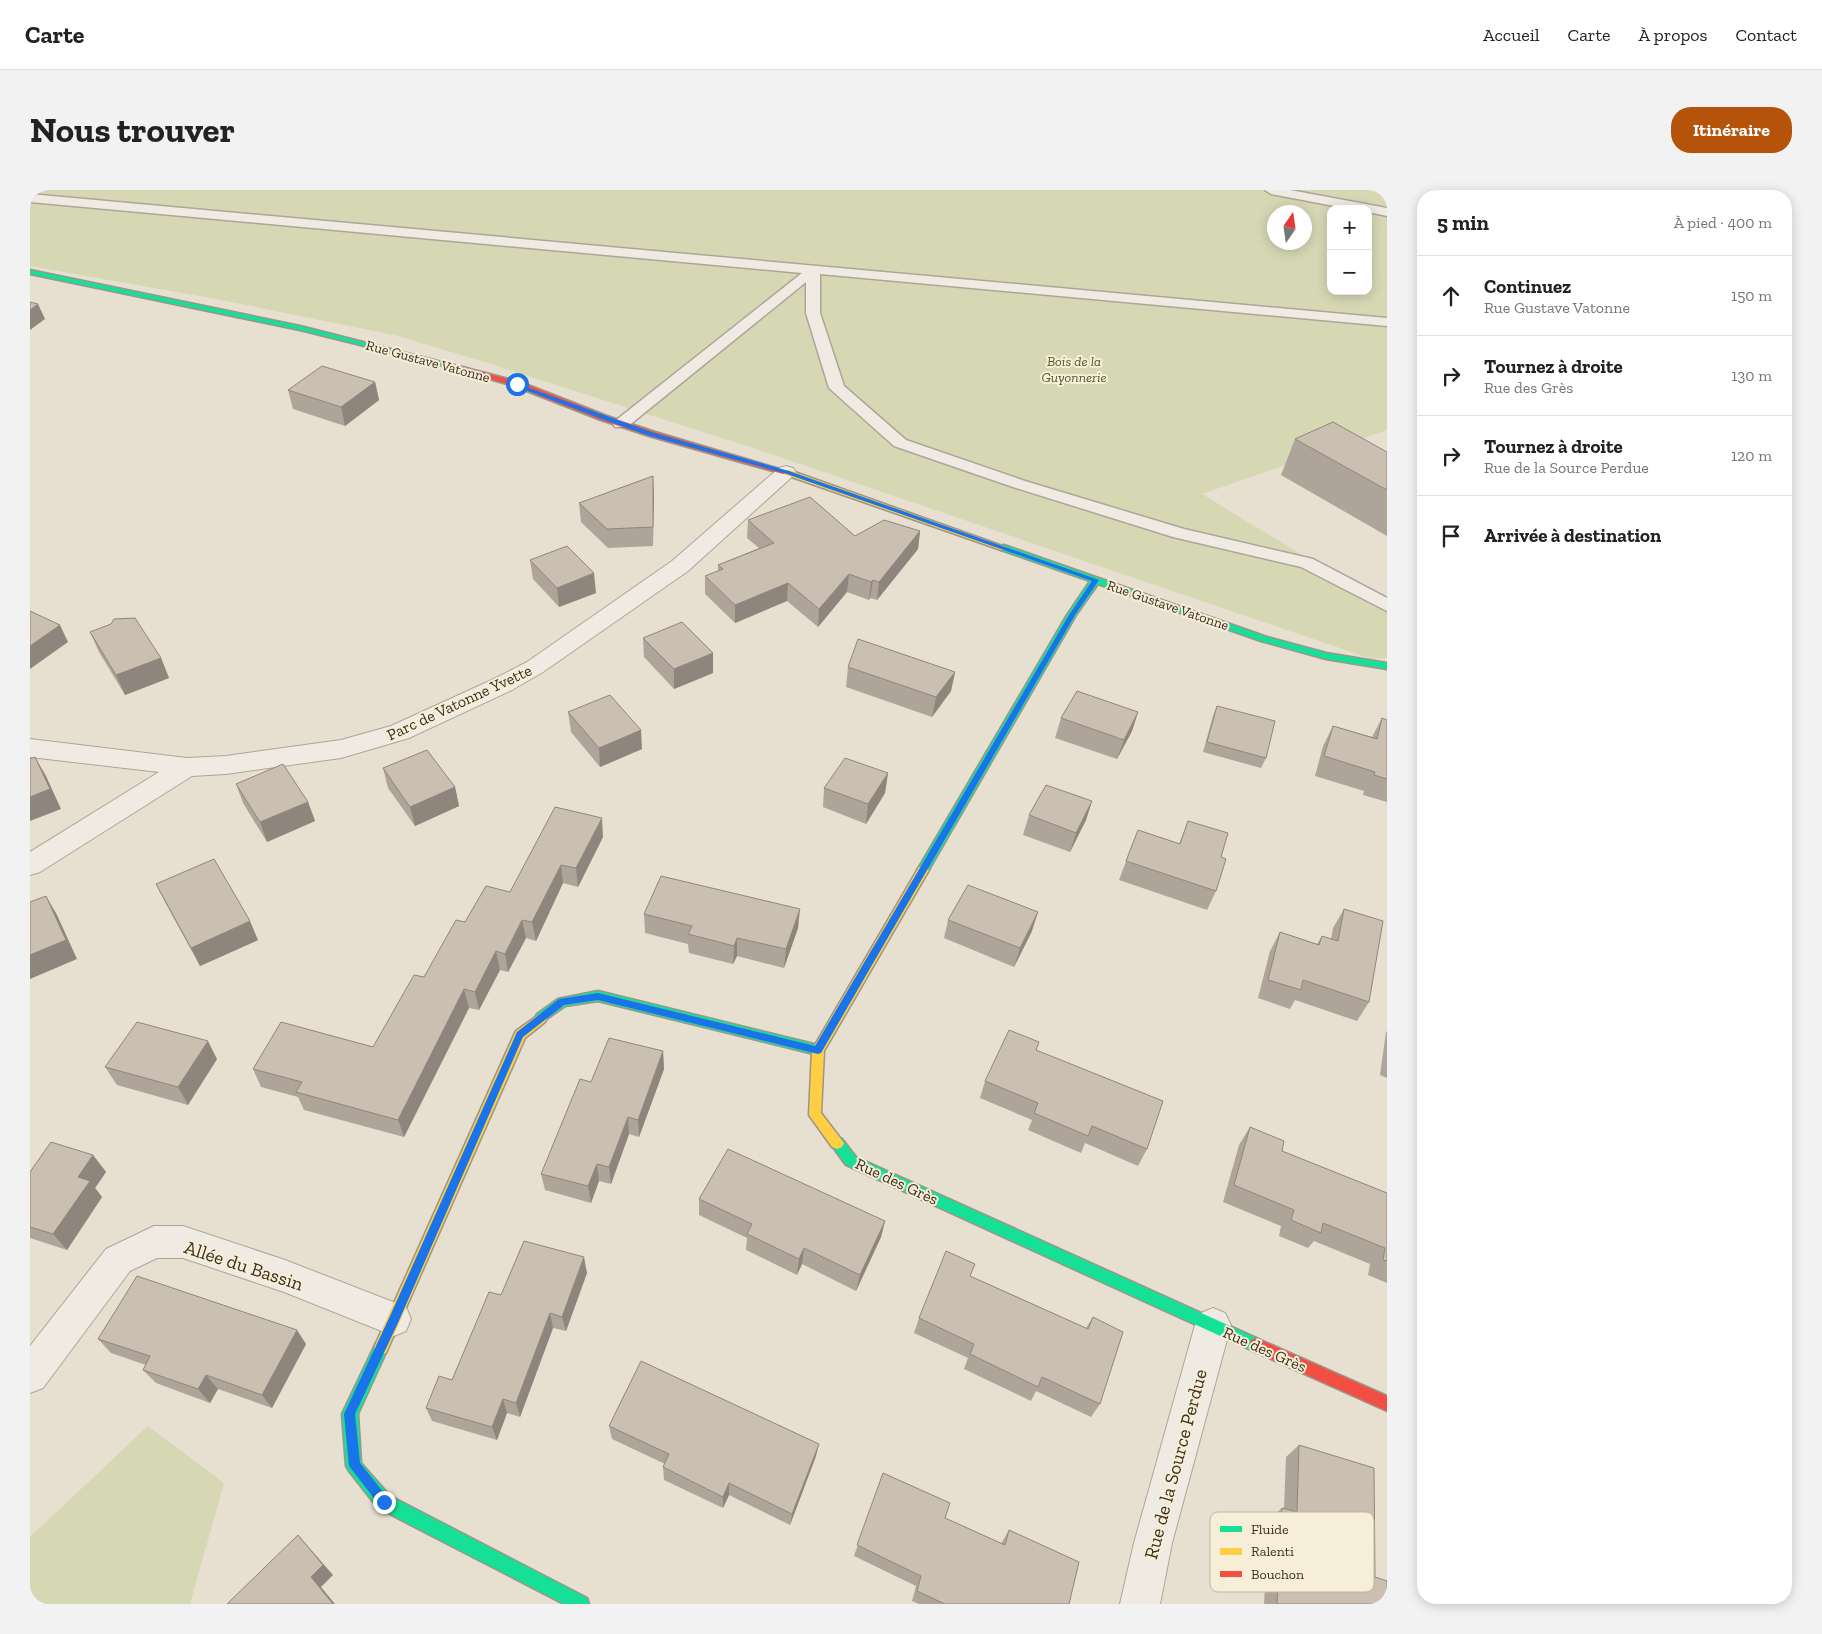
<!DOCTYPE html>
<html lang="fr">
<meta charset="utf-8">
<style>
body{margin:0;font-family:"Zilla Slab",serif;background:#f2f2f2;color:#222}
.controls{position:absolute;right:15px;top:15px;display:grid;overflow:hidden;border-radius:10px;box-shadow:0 2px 12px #0003}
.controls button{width:45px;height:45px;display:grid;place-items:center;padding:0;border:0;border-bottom:1px solid #e0e0e0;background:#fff;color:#222;font:25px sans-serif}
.compass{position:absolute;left:1237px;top:15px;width:45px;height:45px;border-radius:50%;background:#fff;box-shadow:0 2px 12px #0003;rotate:13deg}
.stop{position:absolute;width:15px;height:15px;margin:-11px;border:4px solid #1a73e8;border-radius:50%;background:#fff}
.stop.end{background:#1a73e8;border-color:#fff;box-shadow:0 1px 5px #0008}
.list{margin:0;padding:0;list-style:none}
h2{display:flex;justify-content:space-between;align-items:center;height:65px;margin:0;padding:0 20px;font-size:21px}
h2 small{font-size:16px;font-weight:400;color:#767676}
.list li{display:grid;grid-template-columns:32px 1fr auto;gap:15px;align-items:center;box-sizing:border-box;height:80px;padding:0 20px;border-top:1px solid #e0e0e0}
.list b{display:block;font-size:19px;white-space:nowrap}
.list p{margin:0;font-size:16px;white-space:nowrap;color:#767676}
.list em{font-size:16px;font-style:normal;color:#767676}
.icon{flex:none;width:28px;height:28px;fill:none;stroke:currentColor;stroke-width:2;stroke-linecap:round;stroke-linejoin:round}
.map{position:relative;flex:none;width:1357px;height:1414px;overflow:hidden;border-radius:20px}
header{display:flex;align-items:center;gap:30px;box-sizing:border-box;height:70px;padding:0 25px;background:#fff;border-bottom:1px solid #e0e0e0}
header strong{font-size:24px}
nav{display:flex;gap:28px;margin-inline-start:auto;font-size:18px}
.intro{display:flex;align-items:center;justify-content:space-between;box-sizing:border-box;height:120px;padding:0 30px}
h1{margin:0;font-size:35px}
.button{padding:12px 22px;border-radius:20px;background:#b45309;color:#fff;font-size:18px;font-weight:700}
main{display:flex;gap:30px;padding:0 30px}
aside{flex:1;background:#fff;border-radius:20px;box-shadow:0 2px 12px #0003}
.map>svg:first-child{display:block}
.green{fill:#d6d7b3;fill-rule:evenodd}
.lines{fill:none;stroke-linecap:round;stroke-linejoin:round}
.lane-casing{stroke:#ada599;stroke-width:3}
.street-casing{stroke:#ada599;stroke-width:2}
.fast-casing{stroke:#9c958a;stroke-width:3}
.slow-casing{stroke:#9c958a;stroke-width:3}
.jam-casing{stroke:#9c958a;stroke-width:3}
.lane{fill:#efebe3;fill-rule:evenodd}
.street{fill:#efebe3;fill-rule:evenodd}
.fast{fill:#16e098;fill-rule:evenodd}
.slow{fill:#ffcf43;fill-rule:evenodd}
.jam{fill:#f24e42;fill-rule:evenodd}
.wall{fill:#afa499}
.shaded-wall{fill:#8e867d}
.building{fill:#cbbfb2;stroke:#8e867d}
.route{fill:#1a73e8}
.labels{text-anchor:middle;stroke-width:4;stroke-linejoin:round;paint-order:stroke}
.far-street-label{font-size:14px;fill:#3d2e20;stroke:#f7eed8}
.far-park-label{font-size:14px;font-style:italic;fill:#4d5a26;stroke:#f7eed8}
.street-label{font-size:16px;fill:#3d2e20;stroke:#f7eed8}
.near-street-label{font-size:19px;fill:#3d2e20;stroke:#f7eed8}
.key{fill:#f7eed8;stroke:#bfb4a1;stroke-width:1}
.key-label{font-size:14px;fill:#3d2e20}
</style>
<header>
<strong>Carte</strong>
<nav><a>Accueil</a><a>Carte</a><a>À propos</a><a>Contact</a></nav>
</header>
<div class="intro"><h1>Nous trouver</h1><a class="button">Itinéraire</a></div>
<main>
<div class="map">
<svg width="1357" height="1414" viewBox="0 0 1357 1414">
<rect width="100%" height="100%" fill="#e7e0d1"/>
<g class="green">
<path d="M0,0h1357v240l-185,64 185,113v51l-15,1 -616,-210 -271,-87 -91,-27 -178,-36 -186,-33zM1301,19h37v82h-37zM1244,22h30v30h-30z"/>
<polygon points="118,1236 194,1293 160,1414 0,1414 0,1347"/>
</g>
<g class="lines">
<defs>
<g id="lane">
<polygon points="1235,0 1260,0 1357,18 1357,26 1338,22 1338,19 1320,19 1241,4"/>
<polygon points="0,4 1357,128 1357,136 790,84 790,123 814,196 876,250 995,291 1154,339 1283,369 1357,408 1357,421 1271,377 1143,347 983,297 864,256 799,198 776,123 776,92 597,237 585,237 583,234 585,231 772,83 0,12"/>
</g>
<g id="street">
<polygon points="756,276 763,278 766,282 763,286 658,381 513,482 482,500 379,548 311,568 196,584 162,586 10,682 0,685 0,662 129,582 0,567 0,549 157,568 196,566 311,550 361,536 466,488 497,472 642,371 749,278"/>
<polygon points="124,1036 153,1036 255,1070 376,1117 381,1129 376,1141 364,1146 254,1102 153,1068 127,1068 100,1081 13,1198 0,1203 0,1156 76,1059"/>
<polygon points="1183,1118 1195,1123 1201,1135 1142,1353 1130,1414 1090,1414 1104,1353 1165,1135 1171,1123"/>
</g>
<g id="fast">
<polygon points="0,80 270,136 439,179 435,181 270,140 0,84"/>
<polygon points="974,355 1237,447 1296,463 1357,473 1357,479 1296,469 1231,451 1068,394 1046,425 897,683 889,683 887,680 889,677 1037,425 1060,391 971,360 971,356"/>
<polygon points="568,801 788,855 792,856 794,860 792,864 788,865 568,811 535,816 511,833 507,832 505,828 507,824 528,809"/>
<polygon points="807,947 812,949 826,967 1231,1150 1233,1155 1231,1160 1226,1162 1221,1160 816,975 800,953 802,949"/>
<polygon points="351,1151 356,1153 358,1158 328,1224 331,1273 360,1306 557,1408 559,1414 534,1414 348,1318 319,1281 316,1276 312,1224 346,1153"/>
</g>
<g id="slow">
<polygon points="753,280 759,280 978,358 977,360 971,360 753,284"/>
<polygon points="893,676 899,680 794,861 791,923 814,953 812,957 807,959 802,957 779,925 782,860 889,677"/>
<polygon points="511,823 515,824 517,828 515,832 495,848 356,1163 351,1165 346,1163 344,1158 346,1153 484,845 486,841"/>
</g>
<g id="jam">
<polygon points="432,177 490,192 577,226 625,242 760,282 753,284 619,246 571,230 484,196 432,181"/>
<polygon points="1226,1148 1357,1206 1357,1221 1221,1160 1219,1155 1221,1150"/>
</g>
</defs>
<use href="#lane" class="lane-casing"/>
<use href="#street" class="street-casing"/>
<use href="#fast" class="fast-casing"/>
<use href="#slow" class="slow-casing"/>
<use href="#jam" class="jam-casing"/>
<use href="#lane" class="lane"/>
<use href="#street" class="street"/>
<use href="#fast" class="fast"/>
<use href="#slow" class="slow"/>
<use href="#jam" class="jam"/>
</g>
<g class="wall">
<polygon points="345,192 349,210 315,236 263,219 258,200"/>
<polygon points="1265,249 1357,262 1357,346 1251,285"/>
<polygon points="623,286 623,356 578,358 551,332 549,313"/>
<polygon points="718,330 825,346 890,341 888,359 847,410 840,408 839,410 817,402 788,437 757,411 705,433 675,404 675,386 688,381 688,375 729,358 717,348"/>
<polygon points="500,370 566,403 529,417 503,389"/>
<polygon points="60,442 131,468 139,488 95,505 69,462"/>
<polygon points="613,448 683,483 644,499 614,467"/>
<polygon points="818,477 925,482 921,501 902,527 816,497"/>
<polygon points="1187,516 1236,568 1231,578 1173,562 1183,526"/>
<polygon points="538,522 612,559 570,577 541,542"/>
<polygon points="1108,522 1102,541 1087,569 1025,548 1031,528"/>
<polygon points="1352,528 1357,530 1357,612 1333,605 1334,601 1285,586 1293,556 1303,536 1342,547"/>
<polygon points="353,578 425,597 429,616 385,636 358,598"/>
<polygon points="858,583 855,603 836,634 793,617 794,598"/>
<polygon points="206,594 278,612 285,631 237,652 213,613"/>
<polygon points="1062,611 1056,630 1040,662 993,645 999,625"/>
<polygon points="1158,631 1191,667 1186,701 1177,720 1089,690 1108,640 1149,654"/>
<polygon points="573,647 548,697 533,693 506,751 496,748 478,782 470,780 449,820 439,818 374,947 274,920 268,907 231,897 223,879 343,857 394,787 435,732"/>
<polygon points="126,694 228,750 170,776 136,714"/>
<polygon points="1314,719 1339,812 1327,831 1265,810 1260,819 1228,808 1240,761 1250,742 1287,754 1292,746 1301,749 1303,738"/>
<polygon points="614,724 768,738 754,778 707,766 703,774 659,763 658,754 615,743"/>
<polygon points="918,730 1002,741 984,777 914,748"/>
<polygon points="1357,841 1357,888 1350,885 1356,842"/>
<polygon points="633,861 634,879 609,947 599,944 581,994 569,991 561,1013 515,1000 511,984"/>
<polygon points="1006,861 1117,959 1108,976 1055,953 1051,963 998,940 1002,930 950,908 955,891"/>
<polygon points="187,869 158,915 87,895 75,877"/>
<polygon points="1220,937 1252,961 1357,1003 1357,1093 1338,1085 1340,1074 1284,1051 1278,1058 1249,1046 1251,1036 1193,1012 1209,955"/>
<polygon points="63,965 76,982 65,998 72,1007 37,1060 0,1048 0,982"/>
<polygon points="669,1009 855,1031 851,1047 826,1101 772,1074 767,1085 716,1060 717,1048 669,1025"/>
<polygon points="557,1083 536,1141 523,1138 490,1227 477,1223 467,1250 402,1231 396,1218 422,1190 471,1105"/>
<polygon points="940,1086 1056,1138 1063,1127 1070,1214 1061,1227 1006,1201 1001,1211 934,1179 938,1168 884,1143 889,1128"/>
<polygon points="68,1149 276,1154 242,1218 188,1199 180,1213 126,1193 113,1180 116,1175 81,1163"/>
<polygon points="579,1236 786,1266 760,1335 699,1305 693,1318 634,1290 633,1277 635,1274 582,1249"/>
<polygon points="1269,1255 1345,1387 1357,1414 1234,1414 1239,1329 1252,1318 1254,1318 1256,1267"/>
<polygon points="853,1283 915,1328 971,1354 979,1340 1039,1414 889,1414 882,1411 886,1396 824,1366"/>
</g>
<g class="shaded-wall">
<polygon points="8,114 15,129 0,140 0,120"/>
<polygon points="345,192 349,210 315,236 311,217"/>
<polygon points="623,286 624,305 623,356"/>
<polygon points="890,341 888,359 847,410 849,392"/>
<polygon points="564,383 566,403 529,417 527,398"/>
<polygon points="819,384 817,402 788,437 789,419"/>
<polygon points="843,390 840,408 839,410 841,392"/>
<polygon points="758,393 757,411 705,433 705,415"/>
<polygon points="30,435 38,452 0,479 0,456"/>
<polygon points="683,463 683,483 644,499 644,479"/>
<polygon points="131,468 139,488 95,505 86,485"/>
<polygon points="925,482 921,501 902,527 906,507"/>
<polygon points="1108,522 1102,541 1087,569 1094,550"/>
<polygon points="611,540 612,559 570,577 569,558"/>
<polygon points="5,567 16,586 31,619 0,631 0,607"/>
<polygon points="858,583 855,603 836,634 838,614"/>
<polygon points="425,597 429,616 385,636 380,617"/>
<polygon points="1062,611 1056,630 1040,662 1046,643"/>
<polygon points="278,612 285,631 237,652 230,632"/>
<polygon points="572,628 573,647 548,697 546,678"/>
<polygon points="531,675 533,693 506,751 502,732"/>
<polygon points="16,706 27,725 47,769 0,789 0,765"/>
<polygon points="770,719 768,738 754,778 756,759"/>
<polygon points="1008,722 1002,741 984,777 990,758"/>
<polygon points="492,730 496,748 478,782 475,764"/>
<polygon points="220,731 228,750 170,776 161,758"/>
<polygon points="707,748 707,766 703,774 704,756"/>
<polygon points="466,761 470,780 449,820 445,802"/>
<polygon points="434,799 439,818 374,947 368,930"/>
<polygon points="178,851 187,869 158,915 148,897"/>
<polygon points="633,861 634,879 609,947 608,930"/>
<polygon points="598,927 599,944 581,994 579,977"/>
<polygon points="63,965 76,982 65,998 72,1007 37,1060 23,1044 48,987"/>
<polygon points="567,974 569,991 561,1013 558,996"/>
<polygon points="855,1031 851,1047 826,1101 830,1085"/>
<polygon points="774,1058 772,1074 767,1085 769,1069"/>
<polygon points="554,1067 557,1083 536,1141 532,1127"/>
<polygon points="520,1123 523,1138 490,1227 486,1213"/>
<polygon points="267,1140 276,1154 242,1218 232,1205"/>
<polygon points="176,1185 188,1199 180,1213 168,1199"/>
<polygon points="473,1209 477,1223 467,1250 462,1237"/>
<polygon points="789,1254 786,1266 760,1335 762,1324"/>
<polygon points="699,1293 699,1305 693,1318 693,1307"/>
<polygon points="268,1345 303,1385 291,1397 305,1414 303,1414 281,1387"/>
</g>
<g class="building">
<polygon points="0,112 8,114 0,120"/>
<polygon points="292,176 345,192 311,217 258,200"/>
<polygon points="1303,232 1357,262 1357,300 1265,249"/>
<polygon points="623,286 623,337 577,339 549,313"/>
<polygon points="780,307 825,346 854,330 890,341 849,392 843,390 841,392 819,384 789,419 758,393 705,415 675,386 693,379 688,375 744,353 718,330"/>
<polygon points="537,356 564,383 527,398 500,370"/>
<polygon points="0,421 30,435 0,456"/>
<polygon points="105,428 131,468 86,485 60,442 81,434 84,429"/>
<polygon points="652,432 683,463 644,479 613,448"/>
<polygon points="828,449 925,482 906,507 818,477"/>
<polygon points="1047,501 1108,522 1094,550 1031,528"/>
<polygon points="580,505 611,540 569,558 538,522"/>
<polygon points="1187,516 1245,531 1236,568 1177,552"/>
<polygon points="1352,528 1357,530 1357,589 1344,585 1345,582 1294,566 1303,536 1347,549"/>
<polygon points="397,560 425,597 380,617 353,578"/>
<polygon points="5,567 20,599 0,607 0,569"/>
<polygon points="815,568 858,583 838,614 794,598"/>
<polygon points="253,574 278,612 230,632 206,594"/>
<polygon points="1016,595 1062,611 1046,643 999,625"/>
<polygon points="525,617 572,628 546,678 531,675 502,732 492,730 475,764 466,761 445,802 434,799 368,930 266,902 272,892 223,879 251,832 343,857 384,785 394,787 426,730 435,732 456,696 480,702"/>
<polygon points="1158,631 1198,643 1191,667 1196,669 1186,701 1096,671 1108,640 1150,654"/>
<polygon points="184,669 220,731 161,758 126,694"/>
<polygon points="631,686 770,719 756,759 707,748 704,756 658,744 662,736 614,724"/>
<polygon points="938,695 1008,722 990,758 918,730"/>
<polygon points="16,706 36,750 0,765 0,712"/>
<polygon points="1314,719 1353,731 1339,812 1273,790 1271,800 1238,790 1250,742 1289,755 1292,746 1308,751"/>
<polygon points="107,832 178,851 148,897 75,877"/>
<polygon points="979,840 1009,852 1006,860 1133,911 1117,959 1062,936 1058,946 1004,923 1008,913 955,891"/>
<polygon points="579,848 633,861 608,930 598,927 579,977 567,974 558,996 511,984 550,889 561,892"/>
<polygon points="1220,937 1254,951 1252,961 1357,1003 1357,1071 1353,1070 1355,1058 1293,1033 1291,1043 1261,1030 1264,1020 1204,995"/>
<polygon points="21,952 63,965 48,987 60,991 23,1044 0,1037 0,982"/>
<polygon points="698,959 855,1031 830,1085 774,1058 769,1069 742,1056 717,1044 722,1034 669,1009"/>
<polygon points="494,1051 554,1067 532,1127 520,1123 486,1213 473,1209 462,1237 396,1218 409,1186 422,1190 459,1102 471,1105"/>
<polygon points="916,1061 945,1074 940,1086 1058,1139 1063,1127 1093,1142 1070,1214 1012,1187 1008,1197 940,1164 944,1154 889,1128"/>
<polygon points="107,1086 267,1140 232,1205 176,1185 168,1199 113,1180 120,1166 68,1149"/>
<polygon points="611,1171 789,1254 762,1324 699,1293 693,1307 633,1277 639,1264 579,1236"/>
<polygon points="1269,1255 1344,1278 1345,1387 1357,1391 1357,1414 1247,1414 1252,1318 1267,1322"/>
<polygon points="853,1283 920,1313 915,1328 975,1355 979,1340 1049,1372 1039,1414 915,1414 887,1401 891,1386 827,1355"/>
<polygon points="268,1345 293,1375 281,1387 303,1414 197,1414"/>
</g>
<polygon class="route" points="485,193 624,243 759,281 1069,390 1045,425 791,863 788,864 568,810 534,815 493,847 368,1133 325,1224 330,1273 358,1308 360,1312 358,1316 354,1317 350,1316 319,1276 314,1224 360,1126 487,842 529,809 568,803 785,856 1039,425 1062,391 754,283 620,246 572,229 485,196"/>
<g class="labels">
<g class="far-street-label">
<text transform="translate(398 171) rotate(15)" y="5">Rue Gustave Vatonne</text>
<text transform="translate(1138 415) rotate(19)" y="5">Rue Gustave Vatonne</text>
</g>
<g class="far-park-label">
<text x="1044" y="176">Bois de la<tspan x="1044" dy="16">Guyonnerie</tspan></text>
</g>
<g class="street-label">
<text transform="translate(429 512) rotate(-25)" y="6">Parc de Vatonne Yvette</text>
<text transform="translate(867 991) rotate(25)" y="6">Rue des Grès</text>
<text transform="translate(1235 1159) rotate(24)" y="6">Rue des Grès</text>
</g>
<g class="near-street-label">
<text transform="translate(214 1075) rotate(18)" y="7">Allée du Bassin</text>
<text transform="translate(1145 1274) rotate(-75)" y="7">Rue de la Source Perdue</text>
</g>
</g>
<rect x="1180" y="1322" width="164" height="80" rx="8" class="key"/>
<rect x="1190" y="1336" width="22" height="6" fill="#16e098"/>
<rect x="1190" y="1358" width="22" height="7" fill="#ffcf43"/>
<rect x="1190" y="1381" width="22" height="6" fill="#f24e42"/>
<g class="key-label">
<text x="1221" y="1344">Fluide</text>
<text x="1221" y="1366">Ralenti</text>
<text x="1221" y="1389">Bouchon</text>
</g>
</svg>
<div class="controls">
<button>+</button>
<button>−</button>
</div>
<svg class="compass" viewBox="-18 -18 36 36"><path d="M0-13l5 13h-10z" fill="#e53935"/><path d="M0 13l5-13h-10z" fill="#767676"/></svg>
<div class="stop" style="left:487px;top:194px"></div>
<div class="stop end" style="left:354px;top:1312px"></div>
</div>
<aside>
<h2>5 min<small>À pied · 400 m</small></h2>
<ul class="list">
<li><svg class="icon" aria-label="ahead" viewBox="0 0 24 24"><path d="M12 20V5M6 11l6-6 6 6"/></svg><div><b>Continuez</b><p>Rue Gustave Vatonne</p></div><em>150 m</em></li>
<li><svg class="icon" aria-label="right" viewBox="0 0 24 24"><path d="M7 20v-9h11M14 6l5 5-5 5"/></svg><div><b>Tournez à droite</b><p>Rue des Grès</p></div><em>130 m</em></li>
<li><svg class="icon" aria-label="right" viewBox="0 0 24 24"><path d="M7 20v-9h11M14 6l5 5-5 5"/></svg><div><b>Tournez à droite</b><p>Rue de la Source Perdue</p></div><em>120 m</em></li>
<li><svg class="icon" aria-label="arrive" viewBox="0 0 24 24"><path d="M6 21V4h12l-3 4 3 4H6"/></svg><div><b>Arrivée à destination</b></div></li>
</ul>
</aside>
</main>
